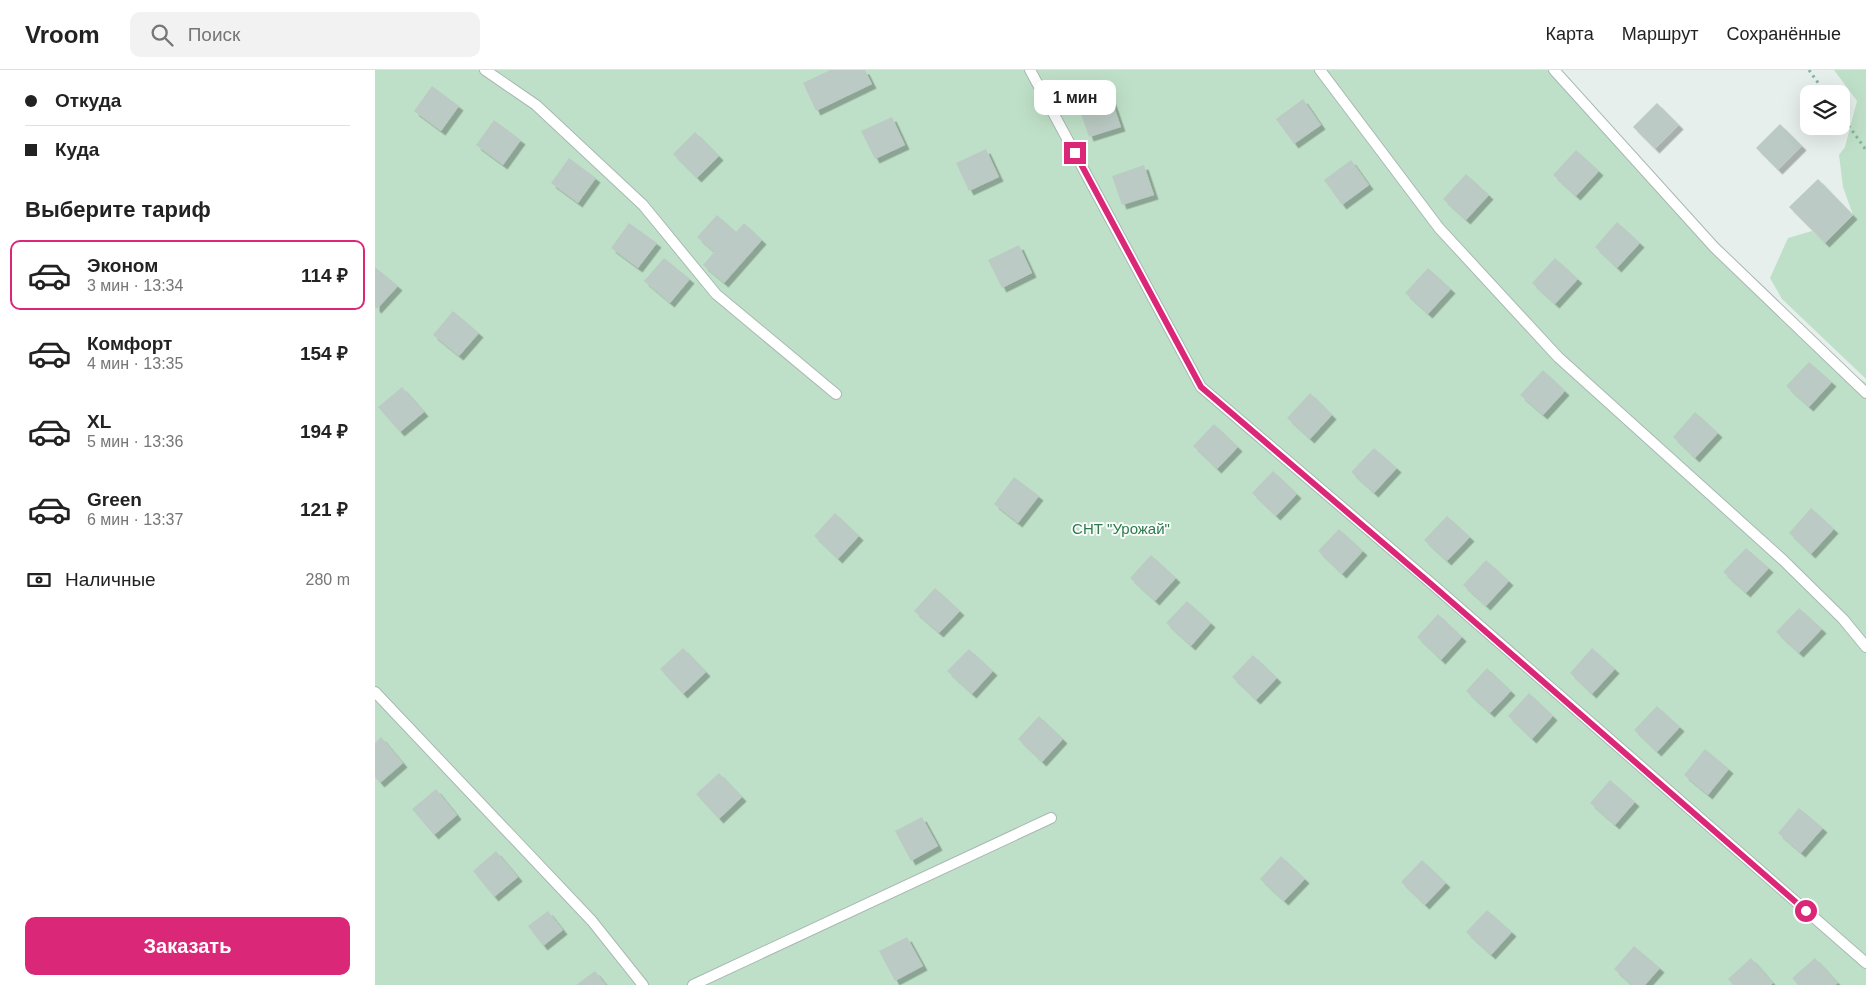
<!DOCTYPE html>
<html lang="ru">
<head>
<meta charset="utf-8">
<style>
  :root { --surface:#fff; --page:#f2f2f2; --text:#222; --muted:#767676; --line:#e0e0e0; --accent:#db2777 }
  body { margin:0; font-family:Arial,sans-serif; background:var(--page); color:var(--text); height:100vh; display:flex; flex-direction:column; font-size:19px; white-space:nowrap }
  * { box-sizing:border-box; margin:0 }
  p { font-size:16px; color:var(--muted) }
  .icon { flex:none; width:28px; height:28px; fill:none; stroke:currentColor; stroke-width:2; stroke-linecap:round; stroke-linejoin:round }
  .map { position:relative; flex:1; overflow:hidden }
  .drawer { display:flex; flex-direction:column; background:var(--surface); width:375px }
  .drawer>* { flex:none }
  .hud { display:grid; align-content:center; height:110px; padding:0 25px; background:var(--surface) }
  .tools { position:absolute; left:1425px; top:15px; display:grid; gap:10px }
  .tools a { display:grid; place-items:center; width:50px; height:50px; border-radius:10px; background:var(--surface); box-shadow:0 5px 20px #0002; font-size:25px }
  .end { position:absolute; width:22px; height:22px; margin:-11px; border:6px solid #db2777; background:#fff; box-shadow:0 0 0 2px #fff }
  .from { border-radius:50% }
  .bubble { position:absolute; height:35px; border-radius:10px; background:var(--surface); box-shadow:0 5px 20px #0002; font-size:16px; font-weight:800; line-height:35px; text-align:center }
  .hud b { display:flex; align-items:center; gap:18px; height:48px; font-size:19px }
  .hud b+b { border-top:1px solid var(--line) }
  .hud i { width:12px; height:12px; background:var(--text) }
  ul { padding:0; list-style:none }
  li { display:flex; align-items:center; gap:15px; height:70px; margin:0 10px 8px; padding:0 15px; border:2px solid transparent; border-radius:10px }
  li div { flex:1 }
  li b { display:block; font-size:19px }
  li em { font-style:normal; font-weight:800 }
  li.active { border-color:var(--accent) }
  li>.icon { width:45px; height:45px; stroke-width:1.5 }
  h2 { padding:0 25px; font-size:22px; line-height:60px }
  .pay { display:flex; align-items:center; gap:12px; height:55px; padding:0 25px; font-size:19px }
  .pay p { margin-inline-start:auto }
  .button { display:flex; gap:10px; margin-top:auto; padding:10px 25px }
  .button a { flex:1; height:58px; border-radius:10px; background:var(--accent); color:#fff; font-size:20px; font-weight:800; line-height:58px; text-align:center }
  header { display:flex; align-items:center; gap:30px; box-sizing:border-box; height:70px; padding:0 25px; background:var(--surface); border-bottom:1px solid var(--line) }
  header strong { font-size:24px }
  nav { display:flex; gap:28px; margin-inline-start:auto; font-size:18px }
  .search { width:350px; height:45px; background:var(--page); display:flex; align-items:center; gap:12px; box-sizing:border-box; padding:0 18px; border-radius:10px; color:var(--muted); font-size:19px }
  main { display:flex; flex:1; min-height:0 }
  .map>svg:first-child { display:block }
</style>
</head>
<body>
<header>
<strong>Vroom</strong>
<div class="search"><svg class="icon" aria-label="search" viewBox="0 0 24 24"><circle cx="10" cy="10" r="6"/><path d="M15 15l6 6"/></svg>Поиск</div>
<nav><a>Карта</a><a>Маршрут</a><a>Сохранённые</a></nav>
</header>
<main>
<section class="drawer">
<div class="hud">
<b><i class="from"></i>Откуда</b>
<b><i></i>Куда</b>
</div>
<h2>Выберите тариф</h2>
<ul>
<li class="active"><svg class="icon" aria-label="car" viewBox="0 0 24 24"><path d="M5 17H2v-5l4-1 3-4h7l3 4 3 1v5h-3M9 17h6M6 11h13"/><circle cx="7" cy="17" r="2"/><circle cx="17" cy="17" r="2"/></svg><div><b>Эконом</b><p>3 мин · 13:34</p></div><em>114 ₽</em></li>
<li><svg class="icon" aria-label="car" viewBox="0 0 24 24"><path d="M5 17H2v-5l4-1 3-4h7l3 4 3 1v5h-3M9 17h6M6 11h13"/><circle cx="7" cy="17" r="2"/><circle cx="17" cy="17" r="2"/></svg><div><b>Комфорт</b><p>4 мин · 13:35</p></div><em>154 ₽</em></li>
<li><svg class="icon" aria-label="car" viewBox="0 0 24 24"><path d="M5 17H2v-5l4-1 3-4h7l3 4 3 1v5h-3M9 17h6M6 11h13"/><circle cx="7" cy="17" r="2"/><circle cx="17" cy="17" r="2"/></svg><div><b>XL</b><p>5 мин · 13:36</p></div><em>194 ₽</em></li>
<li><svg class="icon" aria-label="car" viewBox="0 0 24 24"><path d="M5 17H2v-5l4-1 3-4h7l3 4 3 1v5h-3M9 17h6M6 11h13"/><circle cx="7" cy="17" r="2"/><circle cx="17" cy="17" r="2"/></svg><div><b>Green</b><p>6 мин · 13:37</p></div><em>121 ₽</em></li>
</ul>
<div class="pay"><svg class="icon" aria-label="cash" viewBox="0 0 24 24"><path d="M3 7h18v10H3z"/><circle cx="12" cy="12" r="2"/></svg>Наличные<p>280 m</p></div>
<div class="button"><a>Заказать</a></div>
</section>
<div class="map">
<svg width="1491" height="915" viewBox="0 0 1491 915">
  <defs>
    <filter id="shadow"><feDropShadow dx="4.5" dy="4.5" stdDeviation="0" flood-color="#0004"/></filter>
  </defs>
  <rect width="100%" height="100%" fill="#e6efeb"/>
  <g fill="#bfe0c8">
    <polygon points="0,0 1180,0 1243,71 1460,292 1491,313 1491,915 0,915"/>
    <polygon points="1459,0 1491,0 1491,309 1407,229 1395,208 1413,168 1437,161 1450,173 1478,145 1468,117 1464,85 1470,77 1482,31"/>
  </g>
  <g fill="#bbcac4" filter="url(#shadow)">
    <polygon points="455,0 490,0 497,14 441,41 428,13"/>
    <polygon points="57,16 84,36 66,61 39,41"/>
    <polygon points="736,28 746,57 714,67 704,38"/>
    <polygon points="928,29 946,55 919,74 901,49"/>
    <polygon points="1282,33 1304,55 1280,79 1258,57"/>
    <polygon points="517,47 530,75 500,89 486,61"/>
    <polygon points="119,50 146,70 128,95 101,75"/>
    <polygon points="1405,54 1427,76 1403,100 1381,78"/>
    <polygon points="320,62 344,86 322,108 298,84"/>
    <polygon points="611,79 624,107 594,121 581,93"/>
    <polygon points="1201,80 1224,101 1201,126 1178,105"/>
    <polygon points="194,88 221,108 203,133 176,113"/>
    <polygon points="976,90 994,115 967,135 949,110"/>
    <polygon points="769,95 779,125 747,135 737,106"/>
    <polygon points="1091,104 1114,125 1091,150 1068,129"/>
    <polygon points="1443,109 1478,145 1450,173 1414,137"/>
    <polygon points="342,145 361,162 369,153 387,170 349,213 328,195 339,182 322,167"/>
    <polygon points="1242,152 1265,173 1242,198 1220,177"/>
    <polygon points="254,153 282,173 263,198 236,178"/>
    <polygon points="644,175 657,203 627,218 613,190"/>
    <polygon points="289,188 315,209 295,233 269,211"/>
    <polygon points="1180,188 1203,209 1180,234 1157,213"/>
    <polygon points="0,197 23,216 2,239 0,237"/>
    <polygon points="1053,198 1076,219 1053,244 1030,223"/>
    <polygon points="78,241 104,263 84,286 58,265"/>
    <polygon points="1434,292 1457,312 1434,337 1411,316"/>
    <polygon points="1168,300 1190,321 1168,345 1145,325"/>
    <polygon points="27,317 49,342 25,362 3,337"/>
    <polygon points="935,323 957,345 935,369 912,348"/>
    <polygon points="1320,342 1343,363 1320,388 1298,367"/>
    <polygon points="839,354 863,377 842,399 818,376"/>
    <polygon points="999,378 1022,398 999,423 976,402"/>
    <polygon points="898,401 922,424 901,446 877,423"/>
    <polygon points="639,407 664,426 643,453 619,434"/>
    <polygon points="1436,438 1459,459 1436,484 1414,463"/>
    <polygon points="460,443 484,466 463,489 439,466"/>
    <polygon points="1072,446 1095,467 1072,491 1049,470"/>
    <polygon points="964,459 988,481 967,504 943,481"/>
    <polygon points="1371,478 1394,498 1371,523 1348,502"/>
    <polygon points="776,485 801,508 780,531 755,508"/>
    <polygon points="1111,490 1134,511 1111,536 1088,515"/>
    <polygon points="560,518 585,541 564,563 539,541"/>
    <polygon points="812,531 836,553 816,576 791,553"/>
    <polygon points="1424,538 1447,559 1424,583 1401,562"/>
    <polygon points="1063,544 1087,567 1066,590 1042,567"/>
    <polygon points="308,578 331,602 308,624 285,599"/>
    <polygon points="1217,578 1240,599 1217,624 1195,603"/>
    <polygon points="594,579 618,601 597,624 572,601"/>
    <polygon points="878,585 902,608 881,630 857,607"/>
    <polygon points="1112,598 1136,621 1115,643 1091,621"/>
    <polygon points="1154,623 1178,646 1157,669 1133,646"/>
    <polygon points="1282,636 1305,657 1282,682 1259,660"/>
    <polygon points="664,646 688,669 667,692 643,669"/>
    <polygon points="6,667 28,693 5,713 0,707 0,673"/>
    <polygon points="1330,679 1354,699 1333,725 1309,705"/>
    <polygon points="344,703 367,727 344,749 321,724"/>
    <polygon points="1235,710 1260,732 1240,755 1215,733"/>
    <polygon points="61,719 82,745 59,765 37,739"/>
    <polygon points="1424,738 1448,758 1426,783 1403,763"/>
    <polygon points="547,747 563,776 536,791 520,761"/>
    <polygon points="121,781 143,807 119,827 98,801"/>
    <polygon points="906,786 930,809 909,831 885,809"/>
    <polygon points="1047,790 1071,813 1050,835 1026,812"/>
    <polygon points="1112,840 1137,862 1116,885 1091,862"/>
    <polygon points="173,841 188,860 168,876 153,856"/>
    <polygon points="532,867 548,896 520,911 504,881"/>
    <polygon points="1259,876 1285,898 1270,915 1257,915 1239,899"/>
    <polygon points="1376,888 1398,913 1396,915 1358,915 1353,909"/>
    <polygon points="1440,888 1463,913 1460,915 1423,915 1417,908"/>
    <polygon points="220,901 231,915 201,915"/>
  </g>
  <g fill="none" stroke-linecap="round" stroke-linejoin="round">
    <defs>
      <g id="lane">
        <polyline points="110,0 161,35 268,135 341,224 461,324"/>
        <polyline points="655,0 826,317 1057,514 1491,893"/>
        <polyline points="945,0 1064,158 1183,287 1408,490 1468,549 1491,577"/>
        <polyline points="1179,0 1339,177 1491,323"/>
        <polyline points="0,622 217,851 268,915"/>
        <polyline points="318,915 676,748"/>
      </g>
    </defs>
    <use href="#lane" stroke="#a8b8b2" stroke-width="12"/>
    <g stroke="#86b3a5" stroke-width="3" stroke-dasharray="2.5 4" stroke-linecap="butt">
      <polyline points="1434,0 1451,24"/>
      <polyline points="1466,45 1491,80"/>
    </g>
    <use href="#lane" stroke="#fff" stroke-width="10"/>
  </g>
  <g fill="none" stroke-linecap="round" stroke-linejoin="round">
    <polyline stroke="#db2777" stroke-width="6" points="700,83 826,317 1056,514 1431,841"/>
  </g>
  <g text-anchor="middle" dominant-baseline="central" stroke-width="4" stroke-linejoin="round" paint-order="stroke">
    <g font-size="15" fill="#2d7a4b" stroke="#f7fbf9">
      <text x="746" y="458">СНТ "Урожай"</text>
    </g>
  </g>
</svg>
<div class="tools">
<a><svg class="icon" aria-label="layers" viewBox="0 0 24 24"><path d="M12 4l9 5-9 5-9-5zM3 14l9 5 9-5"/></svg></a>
</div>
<i class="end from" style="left:1431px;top:841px"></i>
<i class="end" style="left:700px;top:83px"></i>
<div class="bubble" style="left:659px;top:10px;width:82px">1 мин</div>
</div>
</main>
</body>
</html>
